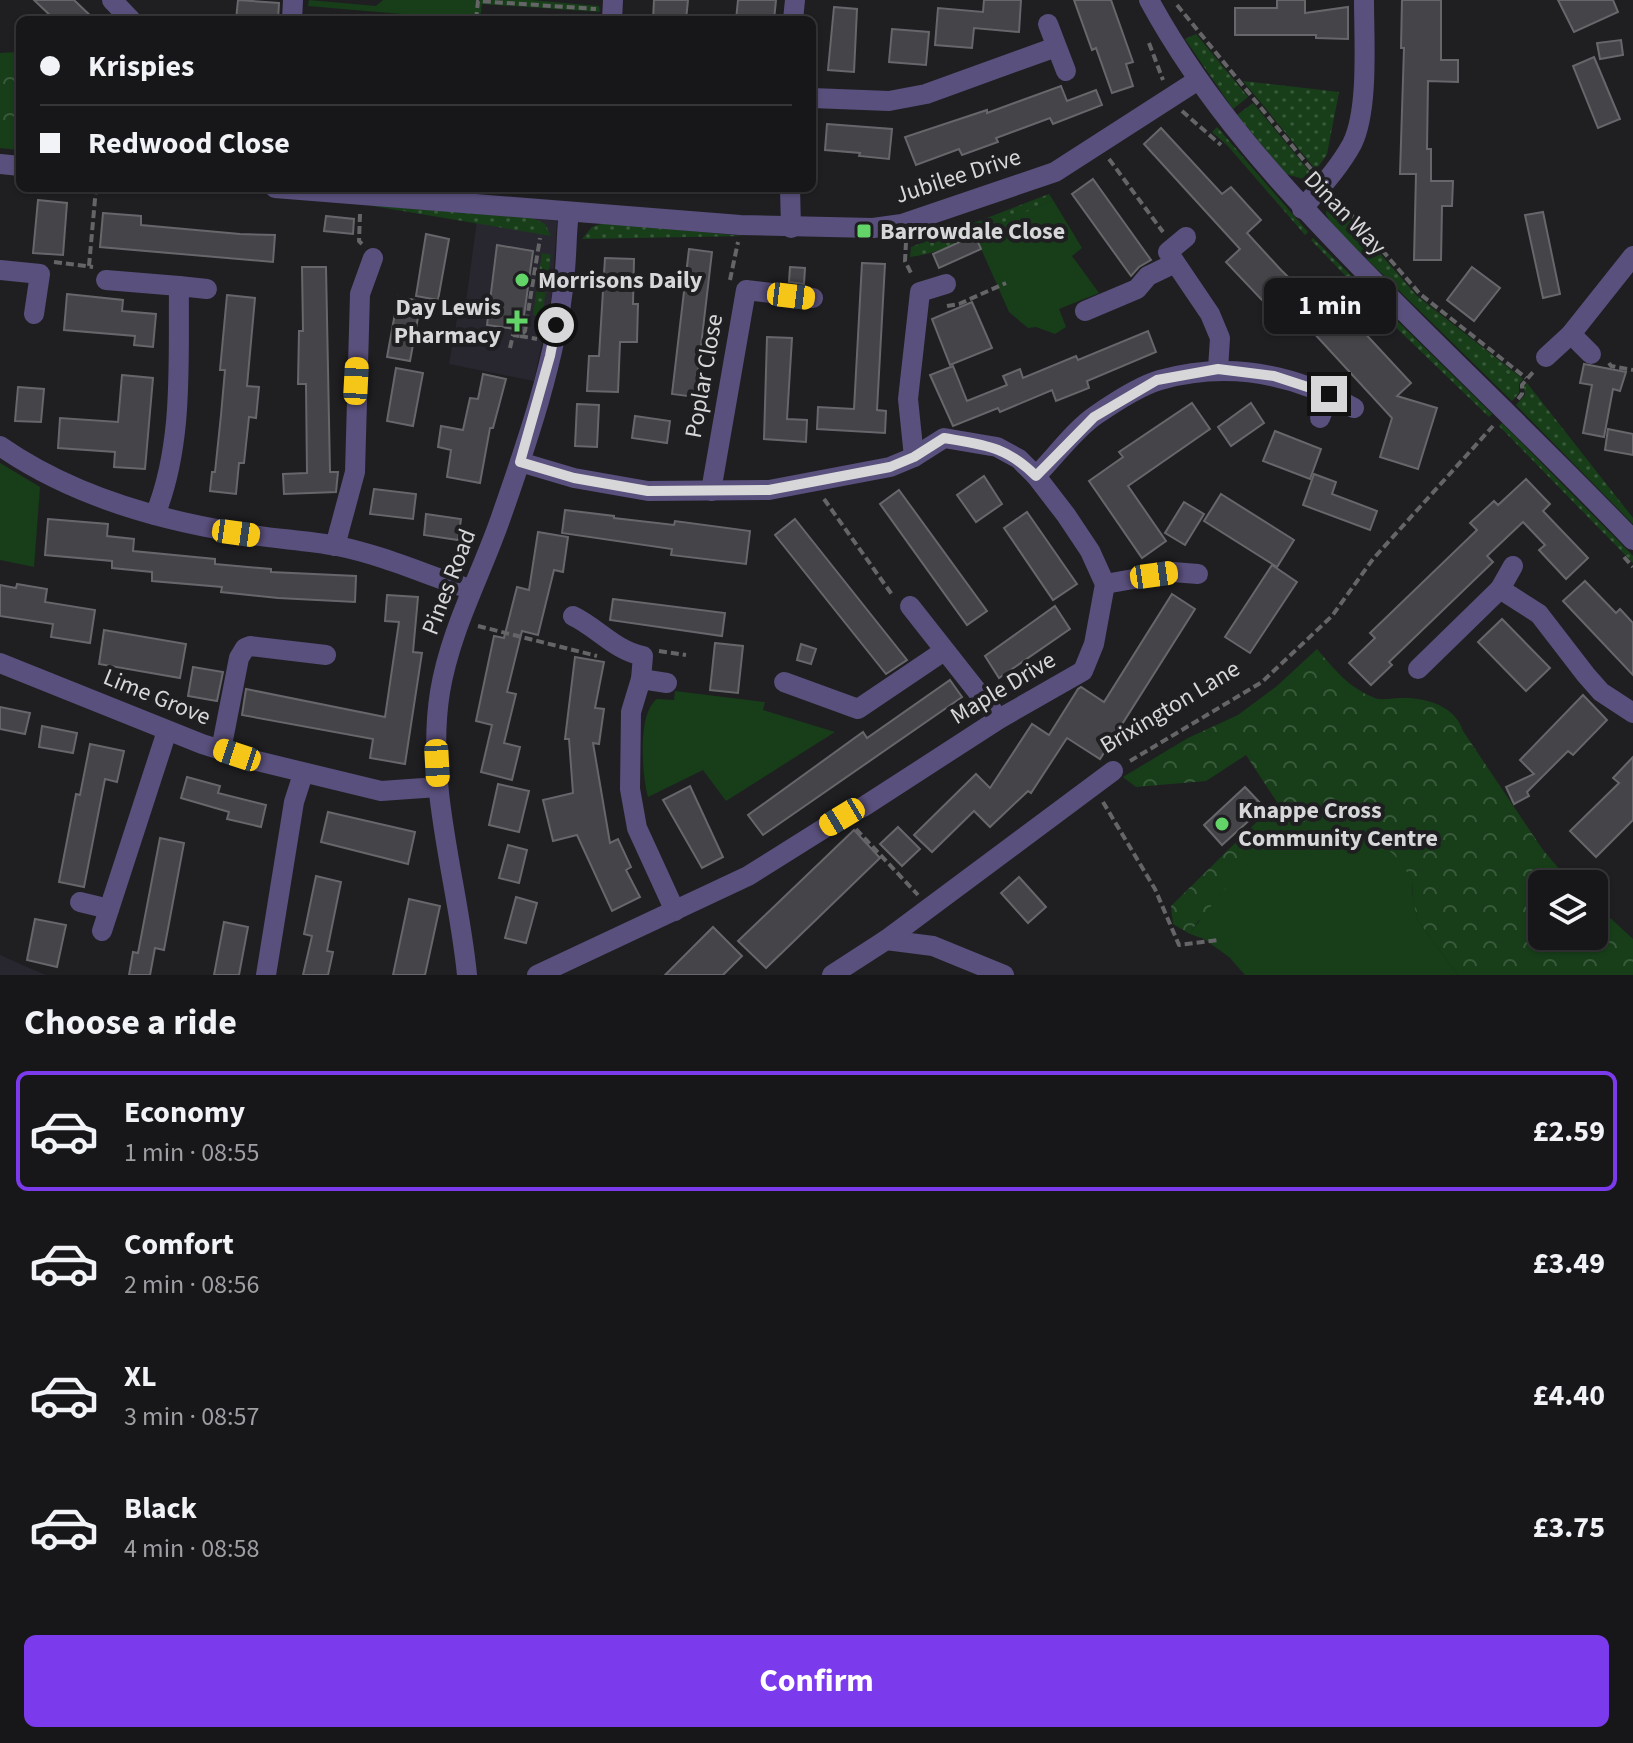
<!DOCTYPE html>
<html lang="en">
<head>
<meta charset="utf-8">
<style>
  :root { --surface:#17171a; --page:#242427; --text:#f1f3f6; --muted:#9e9fa2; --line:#363639; --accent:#7c3aed }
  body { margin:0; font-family:"Source Sans 3",sans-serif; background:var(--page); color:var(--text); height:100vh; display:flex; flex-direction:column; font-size:30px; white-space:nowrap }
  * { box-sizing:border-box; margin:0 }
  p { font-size:26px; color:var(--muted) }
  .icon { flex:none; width:44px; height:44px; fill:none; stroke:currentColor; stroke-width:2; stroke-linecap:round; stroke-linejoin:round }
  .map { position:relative; height:975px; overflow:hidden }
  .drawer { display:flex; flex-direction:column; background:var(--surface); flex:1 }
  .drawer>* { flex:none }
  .guide { position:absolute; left:16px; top:16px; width:800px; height:176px; border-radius:12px; box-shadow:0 2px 6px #0004,0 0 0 2px var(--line); display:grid; align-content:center; height:176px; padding:0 24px; background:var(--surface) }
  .fabs { position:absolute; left:1528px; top:870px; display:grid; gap:16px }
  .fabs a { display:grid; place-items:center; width:80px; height:80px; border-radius:12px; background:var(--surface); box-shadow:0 2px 6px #0004,0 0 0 2px var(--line); font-size:40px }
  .end { position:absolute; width:36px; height:36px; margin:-18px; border:10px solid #d7d7d9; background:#111; box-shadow:0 0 0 4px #111 }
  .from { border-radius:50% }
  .bubble { position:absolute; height:56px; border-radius:12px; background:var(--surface); box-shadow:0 2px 6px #0004,0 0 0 2px var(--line); font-size:26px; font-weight:700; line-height:56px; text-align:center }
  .car { position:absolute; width:24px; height:48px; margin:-24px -12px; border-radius:10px; box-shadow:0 0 6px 2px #0007; background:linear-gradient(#f5c518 24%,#345 0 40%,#f5c518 0 76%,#345 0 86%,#f5c518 0) }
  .guide b { display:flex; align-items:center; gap:28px; height:76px; font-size:30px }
  .guide b+b { border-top:2px solid var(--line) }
  .guide i { width:20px; height:20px; background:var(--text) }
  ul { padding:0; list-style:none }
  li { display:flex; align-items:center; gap:24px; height:120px; margin:0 16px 12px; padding:0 8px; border:4px solid transparent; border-radius:12px }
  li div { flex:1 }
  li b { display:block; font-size:30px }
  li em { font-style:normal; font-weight:700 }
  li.selected { border-color:var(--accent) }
  li>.icon { width:72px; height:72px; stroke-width:1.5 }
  h2 { padding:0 24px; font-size:36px; line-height:96px }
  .primary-button { display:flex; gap:16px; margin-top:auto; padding:16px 24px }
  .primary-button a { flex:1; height:92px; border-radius:12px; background:var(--accent); color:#fff; font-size:32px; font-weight:700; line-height:92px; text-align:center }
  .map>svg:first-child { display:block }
</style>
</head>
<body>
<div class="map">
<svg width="1633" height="975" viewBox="0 0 1633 975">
  <defs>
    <pattern id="grass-dots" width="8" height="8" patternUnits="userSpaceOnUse" patternTransform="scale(2)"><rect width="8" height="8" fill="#173e19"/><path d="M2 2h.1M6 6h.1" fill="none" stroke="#38593a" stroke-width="1.8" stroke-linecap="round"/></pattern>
    <pattern id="forest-crowns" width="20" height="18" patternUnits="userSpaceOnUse" patternTransform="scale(2)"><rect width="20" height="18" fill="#173e19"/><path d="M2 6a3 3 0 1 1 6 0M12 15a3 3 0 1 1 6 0" fill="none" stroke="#38593a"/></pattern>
  </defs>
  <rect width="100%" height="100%" fill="#1f1f22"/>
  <g fill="#282730">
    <polygon points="478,213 557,221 552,293 534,381 449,364 459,308 465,309"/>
    <polygon points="0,955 36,971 46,975 0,975"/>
  </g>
  <g fill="url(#grass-dots)">
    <polygon points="1196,34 1248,97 1233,109 1185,39"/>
    <polygon points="1243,81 1339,92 1327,154 1316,170"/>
    <polygon points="1253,103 1314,177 1307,180 1286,174 1237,115"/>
    <polygon points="1217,127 1308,232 1305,235 1227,145 1212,132"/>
    <path d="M1049,194L1053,200C1008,220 960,250 910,257L911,247Z"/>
    <polygon points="1328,194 1417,296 1523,379 1519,384 1519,393 1512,401 1332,225 1326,214"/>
    <polygon points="367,205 533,218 545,224 551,236"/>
    <polygon points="604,223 744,236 582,239 592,227"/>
    <polygon points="1313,238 1492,414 1489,417 1385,317 1311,240"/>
    <polygon points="542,253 551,255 542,317 533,315"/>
    <polygon points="1527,383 1633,518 1633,524 1516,405 1525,395 1524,386"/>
    <polygon points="1502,423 1633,556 1633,563 1499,426"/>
  </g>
  <g fill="url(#forest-crowns)">
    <polygon points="20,52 20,150 0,148 0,53"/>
    <path d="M1317,649C1335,670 1349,688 1375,698C1383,701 1391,698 1400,698C1424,697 1455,705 1463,731L1543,850L1572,884H1542V936H1594L1595,904L1633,939V975H1458L1418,921L1413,902L1412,880L1369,831L1198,921L1190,934L1173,924L1171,906L1277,802L1246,755L1206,781L1136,787L1123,777L1188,738L1238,715L1277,686Z"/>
  </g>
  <g fill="#173e19">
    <polygon points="309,0 376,6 383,0 531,0 599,6 600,12 482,4 480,20 471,20 308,6"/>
    <polygon points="1053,200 1082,248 1072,256 1099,293 1059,309 1066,327 1055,334 1036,327 1028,328 1009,312 975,235"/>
    <polygon points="0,463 40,487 34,567 0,560"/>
    <path d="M675,691L765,702L763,710L835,732L726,801L703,770L648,797C642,775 637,713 657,699L674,700Z"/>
    <path d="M1312,823L1352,824L1369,831L1399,860L1412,880L1413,902L1418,921L1458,975H1245L1229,957L1204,939L1190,934C1209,905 1254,855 1282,836C1291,831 1302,827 1312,823Z"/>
  </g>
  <g fill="#454448" stroke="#67666b" stroke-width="2">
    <polygon points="34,0 74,0 95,20 55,20"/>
    <polygon points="238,0 279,3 278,20 236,20"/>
    <polygon points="654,0 688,0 686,20 653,20"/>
    <polygon points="738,0 776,0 774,20 736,20"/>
    <polygon points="984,0 1021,0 1019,32 974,28 972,48 935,45 938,8 983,12"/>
    <polygon points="1074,0 1111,0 1133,62 1126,64 1133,86 1112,93 1096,48 1092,50"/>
    <polygon points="1277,0 1305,0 1305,13 1348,7 1348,39 1316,38 1316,35 1235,35 1235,8 1277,8"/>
    <polygon points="1402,0 1441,0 1441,60 1458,60 1458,82 1428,81 1427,149 1431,149 1431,181 1453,181 1452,206 1442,206 1441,260 1414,260 1416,174 1400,174 1404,48 1401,48"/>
    <polygon points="1558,0 1613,0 1618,12 1574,32"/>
    <polygon points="834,7 857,9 854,72 828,70"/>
    <polygon points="892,29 929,32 926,65 889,62"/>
    <polygon points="1621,40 1623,55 1600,59 1597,43"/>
    <polygon points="1594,57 1620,119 1598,128 1573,66"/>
    <polygon points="1061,86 1067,101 1096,90 1102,105 1053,124 1050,118 996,138 998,142 962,155 959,149 916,165 905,137 987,110 987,113"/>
    <polygon points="827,124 892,129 889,159 859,156 860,153 825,150"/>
    <polygon points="1161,128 1222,194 1231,187 1261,220 1247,233 1281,270 1310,298 1322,287 1411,383 1397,396 1437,408 1418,469 1380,457 1392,418 1289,306 1278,317 1226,262 1240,249 1144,144"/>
    <polygon points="1093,179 1151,260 1139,267 1131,276 1072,194"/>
    <polygon points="38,200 67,203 63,255 33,253"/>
    <polygon points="1543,212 1560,294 1543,298 1525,215"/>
    <polygon points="103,213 141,216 141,225 240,234 275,235 273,262 100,247"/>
    <polygon points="326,216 354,219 353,234 324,231"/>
    <polygon points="426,234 449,239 438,300 416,296"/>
    <polygon points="975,235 981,249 939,268 933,254"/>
    <polygon points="497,245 533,251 522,330 487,325"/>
    <polygon points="689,249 712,252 695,397 672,394"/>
    <polygon points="605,258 634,259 633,304 638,304 637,342 620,342 618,392 587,391 589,356 599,356"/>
    <polygon points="862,263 885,264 877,410 886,411 885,433 817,429 818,407 854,409"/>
    <polygon points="302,267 326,267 330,472 338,472 336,492 284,494 283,474 307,473 306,384 298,384 299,331 303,331"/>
    <polygon points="790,267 805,268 804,284 789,282"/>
    <polygon points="1472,267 1500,288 1474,321 1447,300"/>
    <polygon points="67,294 123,300 122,311 156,314 153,347 134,345 135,336 64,330"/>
    <polygon points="227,295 255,298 247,386 259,387 256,418 249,417 244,463 239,463 236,494 210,491 212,472 215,472 221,415 225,370 220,370"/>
    <polygon points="398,297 421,301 410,361 387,357"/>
    <polygon points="972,302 992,348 950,365 932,319"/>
    <polygon points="1148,331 1156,352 1087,381 1089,388 1056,401 1052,390 1000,412 998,408 953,426 930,375 953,366 967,401 1007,385 1003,376 1020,369 1023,378 1076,356 1078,360"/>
    <polygon points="767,337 792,338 787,419 807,420 806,442 764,439"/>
    <polygon points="1584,364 1626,372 1620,391 1613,389 1604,437 1583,433 1592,385 1580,383"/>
    <polygon points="396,368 423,373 413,426 387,421"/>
    <polygon points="483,374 506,379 493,428 490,428 480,483 447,477 451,450 438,447 441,426 463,430 470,398 478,399"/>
    <polygon points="122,375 153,378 145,469 114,467 115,452 58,448 60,418 118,422"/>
    <polygon points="18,387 44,389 41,422 15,421"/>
    <polygon points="1192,403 1210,429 1128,486 1166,541 1142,558 1089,481 1123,457 1119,452"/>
    <polygon points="1251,403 1264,423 1231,446 1218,427"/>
    <polygon points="577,404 599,405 597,447 575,446"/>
    <polygon points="635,416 670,421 667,443 632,438"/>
    <polygon points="1608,429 1633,434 1633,455 1605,450"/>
    <polygon points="1275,431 1321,449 1310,479 1263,461"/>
    <polygon points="1314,474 1336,482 1332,494 1377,511 1370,530 1303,505"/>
    <polygon points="984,476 1002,504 976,522 957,495"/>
    <polygon points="1526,479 1550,504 1543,511 1588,558 1566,579 1539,550 1545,545 1523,522 1487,556 1493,562 1389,662 1392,665 1371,685 1349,663 1375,638 1370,633 1477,530 1470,523 1494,501 1498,505"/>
    <polygon points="374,489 416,494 413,519 370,514"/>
    <polygon points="899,490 987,611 967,625 880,504"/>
    <polygon points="1221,494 1294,540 1277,567 1204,521"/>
    <polygon points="1184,502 1204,514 1185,545 1165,533"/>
    <polygon points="565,510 614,516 614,518 674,525 675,521 750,531 746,564 671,555 672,549 562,533"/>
    <polygon points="1027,512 1077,584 1053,600 1004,528"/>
    <polygon points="426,514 461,519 458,540 424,535"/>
    <polygon points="48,519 108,524 107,536 134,539 133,551 215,559 215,564 271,569 271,572 356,576 355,602 278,598 221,592 222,587 152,581 152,572 112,568 112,561 45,555"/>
    <polygon points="795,519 907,660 886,674 775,535"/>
    <polygon points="538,532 568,537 563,572 554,570 538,635 522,631 507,692 516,694 504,743 520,747 512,780 481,772 492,725 476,721 494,636 504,638 517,587 529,590"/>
    <polygon points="1272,565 1297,582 1250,653 1225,637"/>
    <polygon points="1585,581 1616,613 1620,609 1633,623 1633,675 1563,601"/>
    <polygon points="17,584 47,589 45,602 95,610 90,643 51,637 53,624 0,616 0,585 16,588"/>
    <polygon points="1172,594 1195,609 1100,759 1067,738 1031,793 1028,791 990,827 974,811 932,852 914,835 976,774 990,788 1032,724 1049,735 1078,689 1081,687 1104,702"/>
    <polygon points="387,595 418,597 413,652 422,653 405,764 370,758 373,739 242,715 246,689 385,717 399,622 385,621"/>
    <polygon points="613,599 725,613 722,636 610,620"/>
    <polygon points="1055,606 1070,629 999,678 985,656"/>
    <polygon points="1502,619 1550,668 1526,691 1478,642"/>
    <polygon points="104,630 186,644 180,678 99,664"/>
    <polygon points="715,643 743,646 738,693 710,690"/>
    <polygon points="801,644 816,649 811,664 797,660"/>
    <polygon points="575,657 604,662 595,708 604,709 599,744 593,743 610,843 618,839 631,867 626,870 640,897 612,911 577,835 553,841 543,800 573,793 569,739 565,739"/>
    <polygon points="193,667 223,672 217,701 188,696"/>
    <polygon points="950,680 962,697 763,835 748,815 863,732 867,738"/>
    <polygon points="1583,695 1607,720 1573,755 1568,751 1527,792 1529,796 1514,804 1506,787 1534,774 1520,760"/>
    <polygon points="0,707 30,713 25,734 0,729"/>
    <polygon points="42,726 77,733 73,753 39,747"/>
    <polygon points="90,744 124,751 117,782 105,779 84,887 59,882 76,794 80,795"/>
    <polygon points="1633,757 1633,820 1596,857 1570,831 1619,783 1613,778"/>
    <polygon points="187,777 220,786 218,793 266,805 261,827 227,819 229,812 181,798"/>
    <polygon points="498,784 529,791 519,832 489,825"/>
    <polygon points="690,786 723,857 702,868 663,800"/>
    <polygon points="1245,787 1264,807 1222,845 1204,825"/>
    <polygon points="328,812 415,832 408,864 321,842"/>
    <polygon points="898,827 920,849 902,866 880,844"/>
    <polygon points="854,830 880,858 766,968 738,941"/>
    <polygon points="160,838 184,843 164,950 155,948 150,975 129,975 133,952 138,953"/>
    <polygon points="508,845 527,850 519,883 499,878"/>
    <polygon points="316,876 341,882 327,951 333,952 328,975 303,975 312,936 304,934"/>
    <polygon points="1019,877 1046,907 1028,923 1001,893"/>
    <polygon points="516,897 537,903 526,943 505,938"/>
    <polygon points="409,899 440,906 425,975 393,975"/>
    <polygon points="35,919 66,925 57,967 27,960"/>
    <polygon points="224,922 248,927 239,975 214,975"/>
    <polygon points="713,927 742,956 723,975 665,975"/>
  </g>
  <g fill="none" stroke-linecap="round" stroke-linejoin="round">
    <g stroke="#656567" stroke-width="4" stroke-dasharray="8 4" stroke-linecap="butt">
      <polyline points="1177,5 1311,169"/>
      <polyline points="476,20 478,1 596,9"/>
      <polyline points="1149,43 1163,80"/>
      <polyline points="1182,111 1221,145"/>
      <polyline points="1109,159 1163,232"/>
      <polyline points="1335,196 1420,294 1526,378"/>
      <polyline points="360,214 359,241 362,244"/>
      <polyline points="906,242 905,261 912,275"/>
      <polyline points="54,262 93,267"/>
      <polyline points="89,266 96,188"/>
      <polyline points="730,280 738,242"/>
      <polyline points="947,306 959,304 1006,283"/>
      <polyline points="520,336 537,339"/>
      <polyline points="510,348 513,335 520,336 525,331 540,238"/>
      <polyline points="1609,363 1611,366 1633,370"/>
      <polyline points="1518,399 1522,394 1522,385 1534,371"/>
      <polyline points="824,499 893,596"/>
      <polyline points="1624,557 1633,567"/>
      <polyline points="478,626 597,656"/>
      <polyline points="659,651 686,655"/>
      <polyline points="1130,761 1262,682 1332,616 1373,559 1493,426"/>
      <polyline points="1103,802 1155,889 1179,945 1218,940"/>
      <polyline points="856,829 918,895"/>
    </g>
    <g stroke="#5a507d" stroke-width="20">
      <polyline points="112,0 131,20"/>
      <path d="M1149,0C1205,103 1282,187 1363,270C1452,361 1545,448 1633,540"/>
      <polyline points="292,20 293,0"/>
      <polyline points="612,20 613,0"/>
      <polyline points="793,20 795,0"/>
      <polyline points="1048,24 1066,71"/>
      <polyline points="812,98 889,101 926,94 1056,47"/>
      <polyline points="0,164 20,166"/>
      <polyline points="275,188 740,225 873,228 902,224 1055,172 1198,80"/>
      <polyline points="790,188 791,228"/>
      <path d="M1302,209C1320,188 1339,168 1352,144C1369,110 1364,39 1364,0"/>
      <polyline points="1186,237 1168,252 1210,314 1220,338 1218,369"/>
      <polyline points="0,270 40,274 34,314"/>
      <path d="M106,280L179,286C178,362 184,443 155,515"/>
      <polyline points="179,286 207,289"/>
      <polyline points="1085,311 1137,289 1148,276 1175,263"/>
      <polyline points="1571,334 1591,354"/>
      <polyline points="1546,357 1571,334 1633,256"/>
      <polyline points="1320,418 1329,394"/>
      <path d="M0,446C69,494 157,520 240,533C272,539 305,540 337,546C383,555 426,575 470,589"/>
      <polyline points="914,457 908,399 920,292 946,284"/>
      <polyline points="520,462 574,478 648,491 769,490 890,467 914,457 944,438 997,447 1019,459 1036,476 1066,515 1090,551 1105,584 1094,644 1083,671 999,719 863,807 842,817 748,876 537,975"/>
      <path d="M1036,476C1055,457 1074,430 1096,415C1112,404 1142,385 1160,380C1228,361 1294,374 1354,408"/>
      <polyline points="711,491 746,290 813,298"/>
      <polyline points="335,546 355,472 360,294 373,258"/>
      <polyline points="1513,566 1500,589 1539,614 1586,675 1601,692 1633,713"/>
      <polyline points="1105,584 1173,572 1198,574"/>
      <polyline points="910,606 999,719"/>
      <path d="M573,616C598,628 614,650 643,656L641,679L631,712L630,789L637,828L675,911"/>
      <polyline points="0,663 202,744 253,760 381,791 438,787"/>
      <polyline points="1418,669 1500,589"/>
      <polyline points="641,679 667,683"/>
      <polyline points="784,682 858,709 944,651"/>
      <polyline points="221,750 239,658 245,648 250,646 326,655"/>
      <polyline points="80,902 109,909"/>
      <polyline points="102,931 167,731"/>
      <polyline points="886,940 933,946 1004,975"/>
      <polyline points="266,975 294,802 303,774"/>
      <path d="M467,975C458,881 425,786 440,692C450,631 480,577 500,520C526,446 557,356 564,279C567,257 566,234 569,212"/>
      <polyline points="832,975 886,940 1113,771"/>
    </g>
  </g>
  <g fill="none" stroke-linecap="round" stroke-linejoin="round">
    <path stroke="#d7d7d9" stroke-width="10" d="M556,325L550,356L520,462L574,478L648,491L769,490L890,467L914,457L944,438C984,445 1006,446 1036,476L1094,417L1157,380L1218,369L1274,376L1329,394"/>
  </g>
  <g fill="#63d468" stroke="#1f1f22" stroke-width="3">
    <rect x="856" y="223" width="16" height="16" rx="4"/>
    <circle cx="522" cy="280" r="8"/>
    <path d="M513 309h8v8h8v8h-8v8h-8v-8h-8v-8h8z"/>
    <circle cx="1222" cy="824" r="8"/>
  </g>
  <g text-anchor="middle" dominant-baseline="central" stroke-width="8" stroke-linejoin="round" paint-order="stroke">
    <g font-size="24" fill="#d7d7d9" stroke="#1f1f22">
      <text transform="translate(958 176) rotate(-18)">Jubilee Drive</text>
      <text transform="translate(1345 213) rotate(46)">Dinan Way</text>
      <text transform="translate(704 376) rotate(-80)">Poplar Close</text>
      <text transform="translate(449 582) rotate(-69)">Pines Road</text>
      <text transform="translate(1003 688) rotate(-31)">Maple Drive</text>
      <text transform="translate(157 697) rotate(22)">Lime Grove</text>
      <text transform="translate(1170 707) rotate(-31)">Brixington Lane</text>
    </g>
    <g font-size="24" font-weight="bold" fill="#d7d7d9" stroke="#1f1f22" text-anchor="start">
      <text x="880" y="231">Barrowdale Close</text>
      <text x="538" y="280">Morrisons Daily</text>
      <text x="501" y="307" text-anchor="end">Day Lewis<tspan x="501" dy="28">Pharmacy</tspan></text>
      <text x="1238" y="810">Knappe Cross<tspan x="1238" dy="28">Community Centre</tspan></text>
    </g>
  </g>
</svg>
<div class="fabs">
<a><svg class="icon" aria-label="layers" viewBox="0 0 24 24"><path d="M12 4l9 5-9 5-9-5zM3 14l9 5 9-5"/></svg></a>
</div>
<i class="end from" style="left:556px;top:325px"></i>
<i class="end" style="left:1329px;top:394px"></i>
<div class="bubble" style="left:1264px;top:278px;width:132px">1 min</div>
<i class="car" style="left:791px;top:296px;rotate:97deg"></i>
<i class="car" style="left:356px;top:381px;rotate:3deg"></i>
<i class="car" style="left:236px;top:533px;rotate:98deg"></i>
<i class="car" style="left:1154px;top:575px;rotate:82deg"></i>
<i class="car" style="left:237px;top:755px;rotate:288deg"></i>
<i class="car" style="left:437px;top:763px;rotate:177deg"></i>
<i class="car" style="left:842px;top:817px;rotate:239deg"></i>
<div class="guide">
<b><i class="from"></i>Krispies</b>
<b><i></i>Redwood Close</b>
</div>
</div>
<section class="drawer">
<h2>Choose a ride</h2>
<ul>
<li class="selected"><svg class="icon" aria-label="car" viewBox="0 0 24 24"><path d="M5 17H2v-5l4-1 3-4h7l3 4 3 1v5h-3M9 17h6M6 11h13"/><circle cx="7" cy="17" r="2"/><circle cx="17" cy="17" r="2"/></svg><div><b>Economy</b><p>1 min · 08:55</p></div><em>£2.59</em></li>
<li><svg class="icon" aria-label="car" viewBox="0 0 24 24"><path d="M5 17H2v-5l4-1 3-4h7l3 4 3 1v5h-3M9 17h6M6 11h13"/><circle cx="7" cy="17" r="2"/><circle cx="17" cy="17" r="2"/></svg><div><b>Comfort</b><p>2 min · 08:56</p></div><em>£3.49</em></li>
<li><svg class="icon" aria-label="car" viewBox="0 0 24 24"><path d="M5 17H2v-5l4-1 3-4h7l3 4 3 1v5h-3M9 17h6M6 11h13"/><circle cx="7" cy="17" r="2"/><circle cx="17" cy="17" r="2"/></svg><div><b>XL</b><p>3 min · 08:57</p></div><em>£4.40</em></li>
<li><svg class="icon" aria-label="car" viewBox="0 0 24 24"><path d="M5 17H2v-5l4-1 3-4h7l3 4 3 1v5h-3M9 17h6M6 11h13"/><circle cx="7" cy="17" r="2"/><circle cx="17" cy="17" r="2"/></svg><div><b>Black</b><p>4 min · 08:58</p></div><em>£3.75</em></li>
</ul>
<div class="primary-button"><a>Confirm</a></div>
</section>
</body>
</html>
